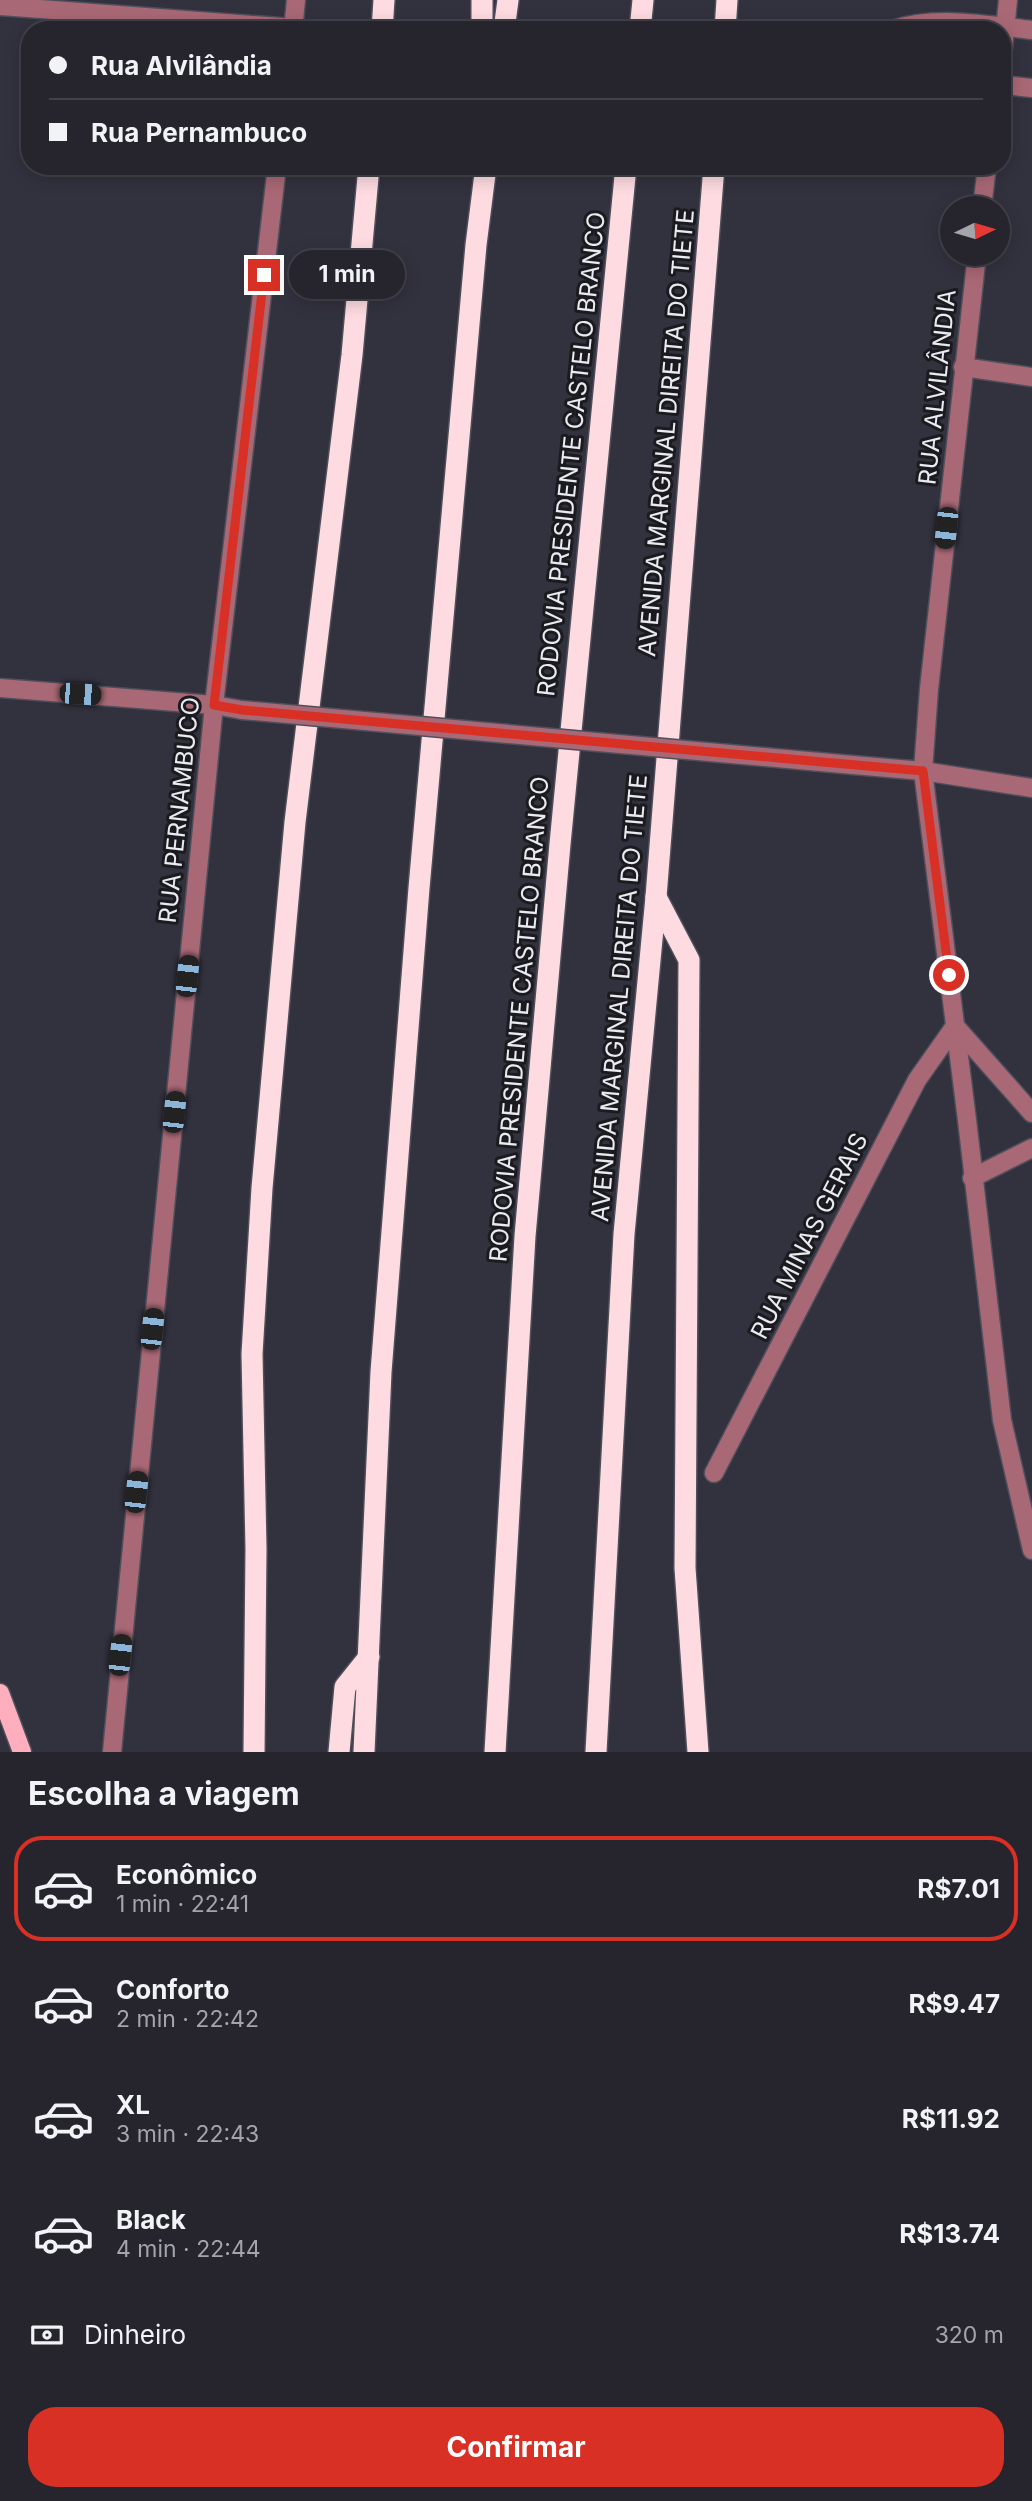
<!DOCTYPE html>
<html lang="pt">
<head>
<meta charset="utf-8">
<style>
  :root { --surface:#26252e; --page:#32313a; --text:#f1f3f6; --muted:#a4a5aa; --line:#42424a; --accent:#d93025 }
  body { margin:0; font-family:Inter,sans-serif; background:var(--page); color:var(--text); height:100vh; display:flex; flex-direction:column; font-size:26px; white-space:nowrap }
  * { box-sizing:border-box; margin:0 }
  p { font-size:23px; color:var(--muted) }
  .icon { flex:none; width:38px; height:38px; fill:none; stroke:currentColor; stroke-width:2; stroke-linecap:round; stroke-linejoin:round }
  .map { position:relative; height:1752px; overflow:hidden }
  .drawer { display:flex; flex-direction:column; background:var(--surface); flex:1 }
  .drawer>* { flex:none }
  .banner { position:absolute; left:21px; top:21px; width:990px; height:154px; border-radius:28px; box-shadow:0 4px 18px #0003,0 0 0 2px var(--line); display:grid; align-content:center; height:154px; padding:0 28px; background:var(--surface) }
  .needle { width:46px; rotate:85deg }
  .fabs { position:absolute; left:940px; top:196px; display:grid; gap:14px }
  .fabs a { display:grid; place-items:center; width:70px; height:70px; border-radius:50%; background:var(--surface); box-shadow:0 4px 18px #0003,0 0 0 2px var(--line); font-size:35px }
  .end { position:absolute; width:32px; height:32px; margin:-16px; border:9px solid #d93025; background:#fff; box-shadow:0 0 0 4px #fff }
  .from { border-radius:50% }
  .bubble { position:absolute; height:49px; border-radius:24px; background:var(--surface); box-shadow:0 4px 18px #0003,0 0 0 2px var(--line); font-size:23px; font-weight:700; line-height:49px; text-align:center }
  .car { position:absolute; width:21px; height:42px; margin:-21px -10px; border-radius:9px; box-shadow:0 0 5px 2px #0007; background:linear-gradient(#222 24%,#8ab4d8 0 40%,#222 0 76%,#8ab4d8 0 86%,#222 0) }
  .banner b { display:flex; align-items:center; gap:24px; height:66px; font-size:26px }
  .banner b+b { border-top:2px solid var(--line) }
  .banner i { width:18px; height:18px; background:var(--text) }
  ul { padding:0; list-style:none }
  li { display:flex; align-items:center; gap:21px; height:105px; margin:0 14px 10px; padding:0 14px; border:4px solid transparent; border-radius:28px }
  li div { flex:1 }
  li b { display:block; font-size:26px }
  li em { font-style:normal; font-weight:700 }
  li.active { border-color:var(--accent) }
  li>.icon { width:63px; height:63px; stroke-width:1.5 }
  h2 { padding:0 28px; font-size:32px; line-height:84px }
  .pay { display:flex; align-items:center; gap:18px; height:77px; padding:0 28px; font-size:26px }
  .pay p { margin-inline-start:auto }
  .primary-button { display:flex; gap:14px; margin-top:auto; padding:14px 28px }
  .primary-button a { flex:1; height:80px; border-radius:28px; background:var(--accent); color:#fff; font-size:28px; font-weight:700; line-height:80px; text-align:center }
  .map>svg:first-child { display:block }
</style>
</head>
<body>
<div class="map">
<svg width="1032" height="1752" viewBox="0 0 1032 1752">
  <rect width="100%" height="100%" fill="#32313e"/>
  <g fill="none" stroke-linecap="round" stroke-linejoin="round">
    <defs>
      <g id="minor">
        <polyline points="0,6 294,28"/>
        <polyline points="293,30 296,0"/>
        <path d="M892,30C935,15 988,25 1032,30"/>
        <polyline points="1003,49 1008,0"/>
        <polyline points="1003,85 1032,88"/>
        <polyline points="982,208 987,166"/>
        <polyline points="977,254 929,689 923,771 967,1120 1002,1420 1032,1550"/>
        <polyline points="963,367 1032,377"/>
        <polyline points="0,688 214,705 242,710"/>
        <polyline points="853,765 923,771 1032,788"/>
        <polyline points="955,1026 1032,1113"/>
        <polyline points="972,1178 1032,1148"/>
        <polyline points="714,1473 917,1080 955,1026"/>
        <polyline points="112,1752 214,705 277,166"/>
      </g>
      <polyline id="major" points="0,1693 22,1752"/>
      <g id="highway">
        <polyline points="382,30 384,0"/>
        <polyline points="482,30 482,0"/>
        <polyline points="504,30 508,0"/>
        <polyline points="640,30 643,0"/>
        <polyline points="725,30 727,0"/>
        <polyline points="656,897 689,960 685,1568 698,1752"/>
        <polyline points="254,1752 256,1549 252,1354 262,1188 295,822 352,355 369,166"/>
        <polyline points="339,1752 345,1687 369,1657"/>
        <polyline points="364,1752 381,1372 419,888 476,245 486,166"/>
        <polyline points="495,1752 525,1236 560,844 626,166"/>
        <polyline points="596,1752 624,1234 656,897 714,166"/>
      </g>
    </defs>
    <use href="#minor" stroke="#4f4f5b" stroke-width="21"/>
    <use href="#major" stroke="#4f4f5b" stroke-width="21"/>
    <use href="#highway" stroke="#4f4f5b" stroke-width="24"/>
    <use href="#minor" stroke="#a96875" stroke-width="18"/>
    <use href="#major" stroke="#feaebd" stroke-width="18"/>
    <use href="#highway" stroke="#fddbe1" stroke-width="21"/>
    <defs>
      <polyline id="minor-bridge" points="242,710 853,765"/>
    </defs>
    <use href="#minor-bridge" stroke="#4f4f5b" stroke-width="21" stroke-linecap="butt"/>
    <use href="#minor-bridge" stroke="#a96875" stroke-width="18"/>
  </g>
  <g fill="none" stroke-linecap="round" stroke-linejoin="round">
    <polyline stroke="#d93025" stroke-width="9" points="264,275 214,705 242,710 923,771 949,975"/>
  </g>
  <g text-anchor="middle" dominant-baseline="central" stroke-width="6" stroke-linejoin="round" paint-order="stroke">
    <g font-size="24" fill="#eaeaf2" stroke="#1a1a1f">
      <text transform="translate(937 387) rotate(-84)">RUA ALVILÂNDIA</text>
      <text transform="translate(666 433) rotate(-85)">AVENIDA MARGINAL DIREITA DO TIETE</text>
      <text transform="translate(571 454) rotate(-84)">RODOVIA PRESIDENTE CASTELO BRANCO</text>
      <text transform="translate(179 810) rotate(-84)">RUA PERNAMBUCO</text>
      <text transform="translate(619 998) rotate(-85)">AVENIDA MARGINAL DIREITA DO TIETE</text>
      <text transform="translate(519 1019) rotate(-85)">RODOVIA PRESIDENTE CASTELO BRANCO</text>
      <text transform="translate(809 1236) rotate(-63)">RUA MINAS GERAIS</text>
    </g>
  </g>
</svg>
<div class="fabs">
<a><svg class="needle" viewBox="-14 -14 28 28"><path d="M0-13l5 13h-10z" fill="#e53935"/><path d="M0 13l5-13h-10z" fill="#a4a5aa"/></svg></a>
</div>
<i class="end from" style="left:949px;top:975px"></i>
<i class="end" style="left:264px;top:275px"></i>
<div class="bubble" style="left:289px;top:250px;width:116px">1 min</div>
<i class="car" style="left:946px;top:528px;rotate:186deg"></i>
<i class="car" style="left:80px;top:694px;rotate:94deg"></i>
<i class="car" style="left:187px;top:976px;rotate:6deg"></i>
<i class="car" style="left:174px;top:1112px;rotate:6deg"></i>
<i class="car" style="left:152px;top:1329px;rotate:6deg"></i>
<i class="car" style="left:136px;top:1492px;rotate:6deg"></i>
<i class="car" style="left:120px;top:1655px;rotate:6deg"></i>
<div class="banner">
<b><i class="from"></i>Rua Alvilândia</b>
<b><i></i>Rua Pernambuco</b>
</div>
</div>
<section class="drawer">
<h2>Escolha a viagem</h2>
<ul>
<li class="active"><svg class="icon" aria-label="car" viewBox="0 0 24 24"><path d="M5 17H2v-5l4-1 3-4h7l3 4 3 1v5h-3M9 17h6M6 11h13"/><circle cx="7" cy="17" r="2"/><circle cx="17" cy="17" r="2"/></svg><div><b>Econômico</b><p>1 min · 22:41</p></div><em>R$7.01</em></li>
<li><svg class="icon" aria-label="car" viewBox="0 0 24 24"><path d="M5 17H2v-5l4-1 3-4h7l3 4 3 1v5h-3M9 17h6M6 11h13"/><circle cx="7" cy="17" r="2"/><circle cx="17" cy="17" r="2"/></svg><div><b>Conforto</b><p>2 min · 22:42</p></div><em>R$9.47</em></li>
<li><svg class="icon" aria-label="car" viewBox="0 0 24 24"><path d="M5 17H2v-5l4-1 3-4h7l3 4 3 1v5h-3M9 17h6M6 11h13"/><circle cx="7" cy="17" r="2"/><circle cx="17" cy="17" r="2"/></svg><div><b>XL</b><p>3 min · 22:43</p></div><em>R$11.92</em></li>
<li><svg class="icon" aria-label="car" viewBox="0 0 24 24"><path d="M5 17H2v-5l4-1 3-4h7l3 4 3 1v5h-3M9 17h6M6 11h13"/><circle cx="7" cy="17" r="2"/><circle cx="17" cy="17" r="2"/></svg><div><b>Black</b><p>4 min · 22:44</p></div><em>R$13.74</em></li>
</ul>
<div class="pay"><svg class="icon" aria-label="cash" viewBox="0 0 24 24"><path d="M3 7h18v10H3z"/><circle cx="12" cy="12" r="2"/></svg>Dinheiro<p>320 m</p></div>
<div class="primary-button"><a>Confirmar</a></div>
</section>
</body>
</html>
